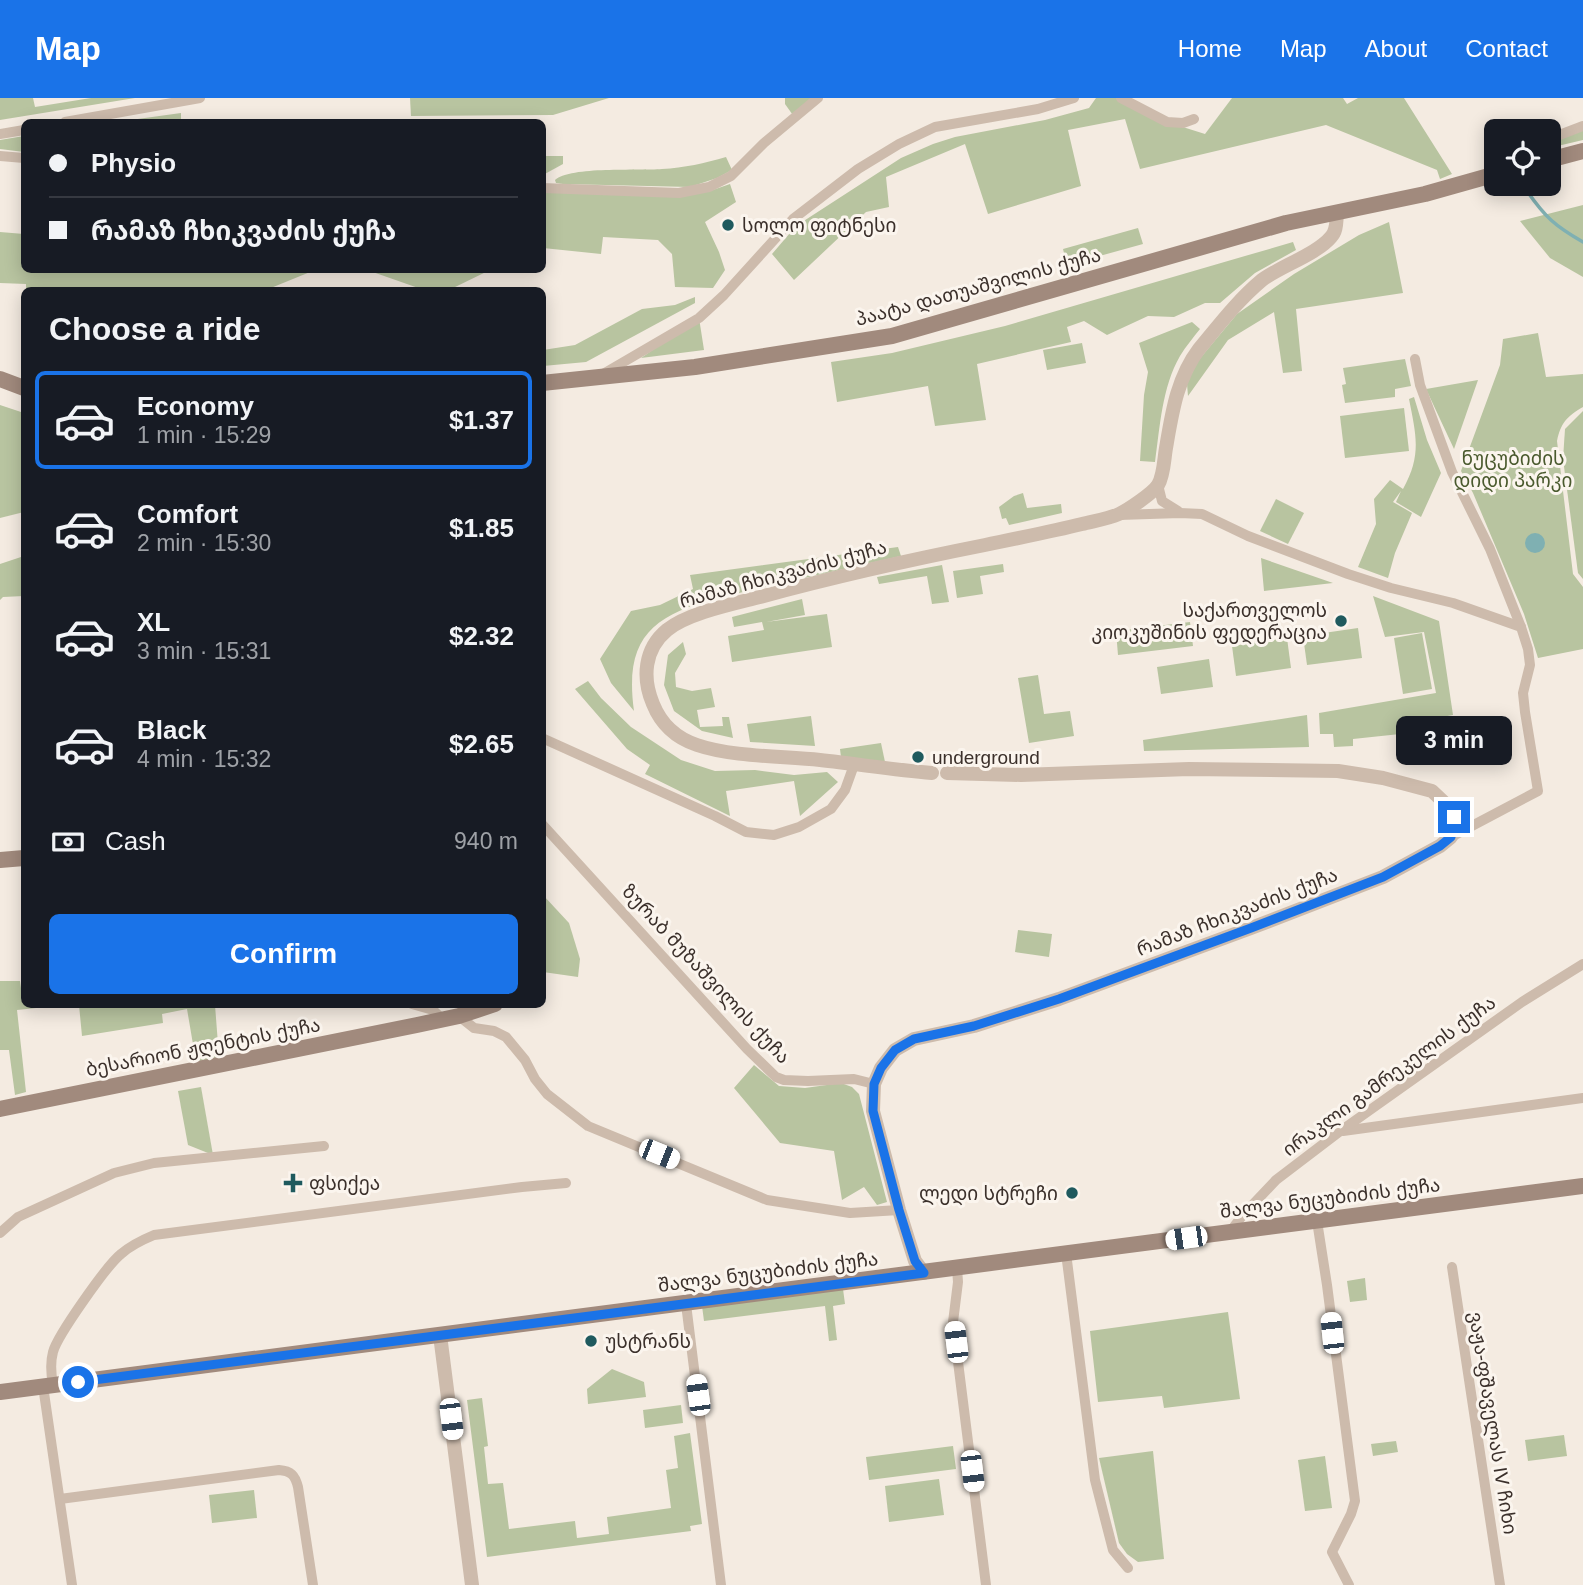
<!DOCTYPE html>
<html lang="en">
<head>
<meta charset="utf-8">
<style>
  :root { --surface:#171b24; --page:#242831; --text:#f1f3f6; --muted:#9ea1a6; --line:#363941; --accent:#1a73e8 }
  body { margin:0; font-family:Helvetica,"Noto Sans Georgian",sans-serif; background:var(--page); color:var(--text); height:100vh; display:flex; flex-direction:column; font-size:26px; white-space:nowrap }
  * { box-sizing:border-box; margin:0 }
  p { font-size:23px; color:var(--muted) }
  .icon { flex:none; width:38px; height:38px; fill:none; stroke:currentColor; stroke-width:2; stroke-linecap:round; stroke-linejoin:round }
  .map { position:relative; flex:1; overflow:hidden }
  .details { position:absolute; left:21px; top:189px; width:525px; height:721px; display:flex; flex-direction:column; background:var(--surface); border-radius:10px; box-shadow:0 4px 18px #0003 }
  .details>* { flex:none }
  .top-card { position:absolute; left:21px; top:21px; width:525px; height:154px; border-radius:10px; box-shadow:0 4px 18px #0003; display:grid; align-content:center; height:154px; padding:0 28px; background:var(--surface) }
  .fabs { position:absolute; left:1484px; top:21px; display:grid; gap:14px }
  .fabs a { display:grid; place-items:center; width:77px; height:77px; border-radius:10px; background:var(--surface); box-shadow:0 4px 18px #0003; font-size:35px }
  .end { position:absolute; width:32px; height:32px; margin:-16px; border:9px solid #1a73e8; background:#fff; box-shadow:0 0 0 4px #fff }
  .from { border-radius:50% }
  .bubble { position:absolute; height:49px; border-radius:10px; background:var(--surface); box-shadow:0 4px 18px #0003; font-size:23px; font-weight:700; line-height:49px; text-align:center }
  .car { position:absolute; width:21px; height:42px; margin:-21px -10px; border-radius:9px; box-shadow:0 0 5px 2px #0007; background:linear-gradient(#fff 24%,#345 0 40%,#fff 0 76%,#345 0 86%,#fff 0) }
  .top-card b { display:flex; align-items:center; gap:24px; height:66px; font-size:26px }
  .top-card b+b { border-top:2px solid var(--line) }
  .top-card i { width:18px; height:18px; background:var(--text) }
  ul { padding:0; list-style:none }
  li { display:flex; align-items:center; gap:21px; height:98px; margin:0 14px 10px; padding:0 14px; border:4px solid transparent; border-radius:10px }
  li div { flex:1 }
  li b { display:block; font-size:26px }
  li em { font-style:normal; font-weight:700 }
  li.selected { border-color:var(--accent) }
  li>.icon { width:63px; height:63px; stroke-width:1.5 }
  h2 { padding:0 28px; font-size:32px; line-height:84px }
  .pay { display:flex; align-items:center; gap:18px; height:77px; padding:0 28px; font-size:26px }
  .pay p { margin-inline-start:auto }
  .button { display:flex; gap:14px; margin-top:auto; padding:14px 28px }
  .button a { flex:1; height:80px; border-radius:10px; background:var(--accent); color:#fff; font-size:28px; font-weight:700; line-height:80px; text-align:center }
  header { display:flex; align-items:center; gap:42px; box-sizing:border-box; height:98px; padding:0 35px; background:var(--accent); color:#fff }
  header strong { font-size:33px }
  nav { display:flex; gap:38px; margin-inline-start:auto; font-size:24px }
  .map>svg:first-child { display:block }
</style>
</head>
<body>
<header>
<strong>Map</strong>
<nav><a>Home</a><a>Map</a><a>About</a><a>Contact</a></nav>
</header>
<div class="map">
<svg width="1583" height="1487" viewBox="0 0 1583 1487">
  <rect width="100%" height="100%" fill="#f4ebe1"/>
  <g fill="#b8c4a0">
    <polygon points="0,0 33,0 35,9 91,0 135,0 0,22"/>
    <polygon points="410,0 609,0 553,17 411,18"/>
    <polygon points="785,0 818,0 795,20 785,6"/>
    <polygon points="1096,0 1128,0 1167,24 1205,36 1232,0 1343,0 1347,6 1358,0 1404,0 1452,76 1440,81 1437,72 1326,27 1140,71 1125,21 1068,32 1081,88 988,116 965,46 886,79 889,109 866,114 794,182 772,156 796,128 901,60 933,46 955,39 1045,22 1089,10"/>
    <polygon points="181,15 181,24 116,24"/>
    <polygon points="1583,32 1583,42 1549,50 1549,46"/>
    <polygon points="24,38 24,54 0,51 0,42"/>
    <polygon points="543,58 563,58 563,66 543,77"/>
    <path d="M726,59L732,72L717,80L690,89L563,86L556,85L555,82C571,68 638,73 662,71C684,70 705,65 726,59Z"/>
    <polygon points="730,86 736,104 705,124 719,154 725,172 713,190 675,189 672,156 658,142 603,139 601,156 543,150 542,93 707,94"/>
    <polygon points="1583,107 1583,179 1550,160 1520,123"/>
    <polygon points="1389,124 1403,195 1296,211 1302,273 1283,275 1274,214 1228,242 1188,298 1187,286 1197,264 1237,216 1294,176 1359,137"/>
    <polygon points="1138,130 1143,146 1067,167 1063,151"/>
    <polygon points="0,134 24,136 24,172 315,172 266,192 35,192 26,191 26,186 0,185"/>
    <polygon points="1293,144 1296,152 1255,175 1220,205 1205,205 1174,219 1148,218 1107,237 1084,223 1067,229 1071,244 977,266 986,322 935,328 928,288 837,304 831,264 892,255 1005,228"/>
    <polygon points="367,172 490,172 449,192 424,192"/>
    <polygon points="695,199 695,205 586,264 543,268 543,252 575,247 642,211 675,207"/>
    <polygon points="699,220 704,252 641,260"/>
    <path d="M1192,224L1200,231C1193,240 1186,248 1180,258C1162,289 1160,329 1155,364L1140,363L1144,297L1148,274L1139,245Z"/>
    <path d="M1538,235L1546,279L1583,276V309C1566,319 1561,325 1557,343L1573,476L1583,489V551L1538,560L1524,516L1473,395L1461,373L1500,267L1503,241Z"/>
    <polygon points="1082,245 1086,265 1047,272 1043,252"/>
    <polygon points="1405,261 1411,288 1395,291 1395,299 1345,305 1342,287 1346,286 1343,270"/>
    <polygon points="1478,282 1454,351 1426,291"/>
    <path d="M1414,299L1427,342L1441,375L1421,419L1396,404L1401,393L1393,404L1412,415L1395,455L1388,480L1358,469L1376,426L1374,401L1390,382L1403,391C1422,357 1416,337 1409,301Z"/>
    <polygon points="0,307 24,315 24,414 0,420"/>
    <polygon points="1404,310 1409,353 1345,360 1340,318"/>
    <polygon points="1583,313 1583,481 1578,475 1563,361 1565,331"/>
    <polygon points="1023,395 1027,410 1061,406 1062,415 1009,427 1006,420 1002,421 999,409 1014,398"/>
    <polygon points="1276,401 1304,415 1288,446 1260,433"/>
    <path d="M898,449L901,458L717,500C652,518 624,540 634,613L611,585L600,561L631,513L660,507L693,491L690,477Z"/>
    <polygon points="24,458 24,498 3,499 0,502 0,466"/>
    <polygon points="1261,460 1333,485 1264,493"/>
    <polygon points="1003,466 1004,474 980,478 983,496 957,500 953,473"/>
    <polygon points="942,467 949,504 932,506 927,478 879,486 877,479"/>
    <polygon points="1373,498 1439,523 1453,617 1425,622 1400,636 1353,641 1353,648 1334,649 1333,636 1320,636 1319,615 1436,595 1424,534 1385,539"/>
    <polygon points="802,501 805,517 766,524 827,516 832,549 732,564 728,538 764,532 762,524 734,529 732,519"/>
    <polygon points="1190,524 1193,548 1118,557 1116,533"/>
    <polygon points="1358,530 1362,560 1307,567 1303,538"/>
    <polygon points="1422,535 1432,591 1403,596 1394,540"/>
    <polygon points="1287,540 1291,570 1236,578 1232,548"/>
    <polygon points="683,544 686,556 675,575 676,589 692,593 711,590 715,609 697,612 700,629 723,628 722,619 729,619 733,640 702,633 674,613 664,587 668,557"/>
    <polygon points="1209,561 1213,589 1161,596 1157,569"/>
    <polygon points="1038,577 1044,616 1070,613 1074,638 1029,645 1018,580"/>
    <polygon points="588,583 601,600 631,629 681,662 715,673 755,672 794,677 827,674 838,684 800,718 794,683 726,693 730,718 645,676 650,667 627,651 575,591"/>
    <polygon points="1307,617 1309,649 1144,653 1143,642"/>
    <polygon points="811,618 815,648 750,644 747,626"/>
    <polygon points="881,645 885,664 841,659 840,651"/>
    <polygon points="543,797 569,825 580,861 578,879 543,874"/>
    <polygon points="1018,832 1052,836 1049,859 1015,854"/>
    <polygon points="0,883 20,883 21,890 24,891 24,906 65,907 17,912 26,994 15,997 9,952 0,952"/>
    <polygon points="79,907 215,907 219,959 196,964 187,911 162,916 163,925 82,938"/>
    <polygon points="754,967 779,988 805,990 841,985 852,989 859,996 887,1104 877,1107 864,1089 842,1102 834,1053 780,1045 734,990"/>
    <polygon points="201,989 213,1057 188,1047 178,993"/>
    <polygon points="1365,1180 1367,1202 1350,1204 1347,1183"/>
    <polygon points="843,1191 845,1206 833,1208 837,1242 829,1243 825,1208 704,1223 702,1208"/>
    <polygon points="1228,1214 1240,1301 1164,1310 1162,1298 1098,1304 1090,1233"/>
    <polygon points="612,1271 644,1284 646,1299 588,1306 587,1291"/>
    <polygon points="482,1300 488,1348 484,1349 488,1386 503,1385 509,1431 575,1423 577,1440 609,1436 607,1419 671,1410 666,1372 678,1370 674,1338 690,1335 702,1426 690,1428 691,1433 487,1459 467,1302"/>
    <polygon points="681,1307 683,1325 645,1330 643,1312"/>
    <polygon points="1564,1337 1567,1358 1528,1363 1525,1342"/>
    <polygon points="1396,1343 1398,1354 1373,1358 1371,1346"/>
    <polygon points="953,1348 956,1371 869,1382 866,1359"/>
    <polygon points="1153,1353 1164,1461 1138,1464 1127,1456 1119,1445 1099,1360"/>
    <polygon points="1325,1358 1332,1410 1305,1413 1298,1362"/>
    <polygon points="939,1381 944,1417 889,1424 885,1388"/>
    <polygon points="254,1392 257,1420 212,1425 209,1397"/>
  </g>
  <circle fill="#7fb0b2" cx="1535" cy="445" r="10"/>
  <g fill="none" stroke-linecap="round" stroke-linejoin="round">
    <path stroke="#7fb0b2" stroke-width="3.5" d="M1527,93C1545,119 1555,128 1583,144"/>
    <g stroke="#cdbbac" stroke-width="10">
      <polyline points="1121,0 1167,24 1183,25 1194,21"/>
      <polyline points="65,24 200,0"/>
      <polyline points="0,36 24,32"/>
      <polyline points="1549,41 1583,28"/>
      <polyline points="0,58 24,60"/>
      <polyline points="542,90 679,95 709,89 731,78 764,45 818,0"/>
      <polyline points="1415,261 1420,287 1452,374 1490,451 1521,529"/>
      <polyline points="603,276 699,220 724,197 793,121 858,71 899,46 935,29 1038,11 1074,0"/>
      <polyline points="1158,387 1162,403 1178,413"/>
      <polyline points="1119,417 1180,415 1202,416 1248,438 1348,476 1391,490 1453,505 1521,529 1528,551 1530,567 1523,595 1525,614 1538,693 1451,739"/>
      <polyline points="542,640 715,718 746,734 774,737 799,729 831,711 845,692 854,667"/>
      <polyline points="542,726 747,951 776,979 784,982 808,983 854,981 874,986"/>
      <polyline points="412,906 433,912 443,922"/>
      <polyline points="459,918 474,930 494,933 506,939 525,962 535,981 547,996 588,1028 767,1102 850,1115 899,1112"/>
      <polyline points="1343,1033 1583,1000"/>
      <polyline points="1317,1123 1327,1187 1355,1403 1351,1416 1332,1454 1349,1487"/>
      <polyline points="1230,1134 1242,1118 1276,1082 1339,1034 1522,904 1583,866"/>
      <polyline points="0,1135 18,1119 114,1075 154,1065 324,1048"/>
      <polyline points="1066,1155 1095,1382 1113,1452 1128,1470"/>
      <polyline points="1452,1169 1500,1487"/>
      <polyline points="957,1170 958,1184 953,1224 986,1487"/>
      <polyline points="686,1206 721,1487"/>
      <path d="M53,1287C51,1276 50,1265 53,1254C57,1238 107,1167 121,1156C131,1147 142,1142 154,1137L522,1089L566,1085"/>
      <polyline points="43,1288 72,1487"/>
      <path d="M60,1401L279,1372C291,1373 295,1377 298,1389L313,1487"/>
    </g>
    <g stroke="#cdbbac" stroke-width="14">
      <path d="M932,675C894,672 858,666 820,662C783,658 732,659 697,647C676,640 661,626 653,606C642,580 644,551 667,532C688,515 733,506 760,499C834,479 909,462 985,447C1017,440 1050,434 1082,426C1094,423 1108,421 1119,416C1128,412 1153,395 1158,387C1164,377 1164,361 1166,350C1172,315 1177,280 1199,251C1219,227 1238,202 1262,182C1281,168 1317,156 1331,139C1337,133 1336,124 1337,116"/>
      <polyline points="924,1175 915,1163 899,1112 873,1013 874,986 881,970 895,952 914,941 974,928 1059,901 1251,830 1383,779 1440,748 1451,739 1454,719 1450,710 1432,693 1383,680 1338,673 1189,671 1021,677 947,675"/>
      <polyline points="440,1237 472,1487"/>
    </g>
    <g stroke="#a18a7d" stroke-width="16">
      <polyline points="1549,62 1583,53"/>
      <polyline points="0,281 24,290"/>
      <polyline points="542,285 695,269 892,238 1286,125 1425,96 1496,76"/>
      <polyline points="0,762 24,760"/>
      <polyline points="0,1011 417,927 459,918 495,906"/>
      <polyline points="0,1294 1583,1088"/>
    </g>
  </g>
  <g fill="none" stroke-linecap="round" stroke-linejoin="round">
    <polyline stroke="#1a73e8" stroke-width="9" points="78,1284 924,1175 915,1163 899,1112 873,1013 874,986 881,970 895,952 914,941 974,928 1059,901 1251,830 1383,779 1440,748 1451,739 1454,719"/>
  </g>
  <g fill="#1f5a5e" stroke="#fbf5ee" stroke-width="2.5">
    <circle cx="728" cy="127" r="7"/>
    <circle cx="1341" cy="523" r="7"/>
    <circle cx="918" cy="659" r="7"/>
    <path d="M289.5 1074.5h7v7h7v7h-7v7h-7v-7h-7v-7h7z"/>
    <circle cx="1072" cy="1095" r="7"/>
    <circle cx="591" cy="1243" r="7"/>
  </g>
  <g text-anchor="middle" dominant-baseline="central" stroke-width="6" stroke-linejoin="round" paint-order="stroke">
    <g font-size="19" fill="#3b302b" stroke="#fbf5ee" text-anchor="start">
      <text x="742" y="127">სოლო ფიტნესი</text>
      <text x="1327" y="512" text-anchor="end">საქართველოს<tspan x="1327" dy="22">კიოკუშინის ფედერაცია</tspan></text>
      <text x="932" y="659">underground</text>
      <text x="309" y="1085">ფსიქეა</text>
      <text x="1058" y="1095" text-anchor="end">ლედი სტრეჩი</text>
      <text x="605" y="1243">უსტრანს</text>
    </g>
    <g font-size="19" fill="#3b302b" stroke="#fbf5ee">
      <text transform="translate(978 189) rotate(-15)">პაატა დათუაშვილის ქუჩა</text>
      <text transform="translate(783 476) rotate(-15)">რამაზ ჩხიკვაძის ქუჩა</text>
      <text transform="translate(1237 814) rotate(-21)">რამაზ ჩხიკვაძის ქუჩა</text>
      <text transform="translate(706 876) rotate(47)">ზურაბ მუზაშვილის ქუჩა</text>
      <text transform="translate(203 949) rotate(-11)">ბესარიონ ჟღენტის ქუჩა</text>
      <text transform="translate(1389 978) rotate(-36)">ირაკლი გამრეკელის ქუჩა</text>
      <text transform="translate(1330 1100) rotate(-7)">შალვა ნუცუბიძის ქუჩა</text>
      <text transform="translate(768 1174) rotate(-7)">შალვა ნუცუბიძის ქუჩა</text>
      <text transform="translate(1493 1325) rotate(81)">ვაჟა-ფშაველას IV ჩიხი</text>
    </g>
    <g font-size="19" fill="#4a5a2e" stroke="#fbf5ee">
      <text x="1513" y="360">ნუცუბიძის<tspan x="1513" dy="22">დიდი პარკი</tspan></text>
    </g>
  </g>
</svg>
<div class="fabs">
<a><svg class="icon" aria-label="locate" viewBox="0 0 24 24"><circle cx="12" cy="12" r="6"/><path d="M12 2v4M12 18v4M2 12h4M18 12h4"/></svg></a>
</div>
<i class="end from" style="left:78px;top:1284px"></i>
<i class="end" style="left:1454px;top:719px"></i>
<div class="bubble" style="left:1396px;top:618px;width:116px">3 min</div>
<i class="car" style="left:659px;top:1056px;rotate:112deg"></i>
<i class="car" style="left:1186px;top:1140px;rotate:262deg"></i>
<i class="car" style="left:1332px;top:1235px;rotate:354deg"></i>
<i class="car" style="left:956px;top:1244px;rotate:353deg"></i>
<i class="car" style="left:698px;top:1297px;rotate:352deg"></i>
<i class="car" style="left:451px;top:1321px;rotate:173deg"></i>
<i class="car" style="left:972px;top:1373px;rotate:173deg"></i>
<div class="top-card">
<b><i class="from"></i>Physio</b>
<b><i></i>რამაზ ჩხიკვაძის ქუჩა</b>
</div>
<section class="details">
<h2>Choose a ride</h2>
<ul>
<li class="selected"><svg class="icon" aria-label="car" viewBox="0 0 24 24"><path d="M5 17H2v-5l4-1 3-4h7l3 4 3 1v5h-3M9 17h6M6 11h13"/><circle cx="7" cy="17" r="2"/><circle cx="17" cy="17" r="2"/></svg><div><b>Economy</b><p>1 min · 15:29</p></div><em>$1.37</em></li>
<li><svg class="icon" aria-label="car" viewBox="0 0 24 24"><path d="M5 17H2v-5l4-1 3-4h7l3 4 3 1v5h-3M9 17h6M6 11h13"/><circle cx="7" cy="17" r="2"/><circle cx="17" cy="17" r="2"/></svg><div><b>Comfort</b><p>2 min · 15:30</p></div><em>$1.85</em></li>
<li><svg class="icon" aria-label="car" viewBox="0 0 24 24"><path d="M5 17H2v-5l4-1 3-4h7l3 4 3 1v5h-3M9 17h6M6 11h13"/><circle cx="7" cy="17" r="2"/><circle cx="17" cy="17" r="2"/></svg><div><b>XL</b><p>3 min · 15:31</p></div><em>$2.32</em></li>
<li><svg class="icon" aria-label="car" viewBox="0 0 24 24"><path d="M5 17H2v-5l4-1 3-4h7l3 4 3 1v5h-3M9 17h6M6 11h13"/><circle cx="7" cy="17" r="2"/><circle cx="17" cy="17" r="2"/></svg><div><b>Black</b><p>4 min · 15:32</p></div><em>$2.65</em></li>
</ul>
<div class="pay"><svg class="icon" aria-label="cash" viewBox="0 0 24 24"><path d="M3 7h18v10H3z"/><circle cx="12" cy="12" r="2"/></svg>Cash<p>940 m</p></div>
<div class="button"><a>Confirm</a></div>
</section>
</div>
</body>
</html>
